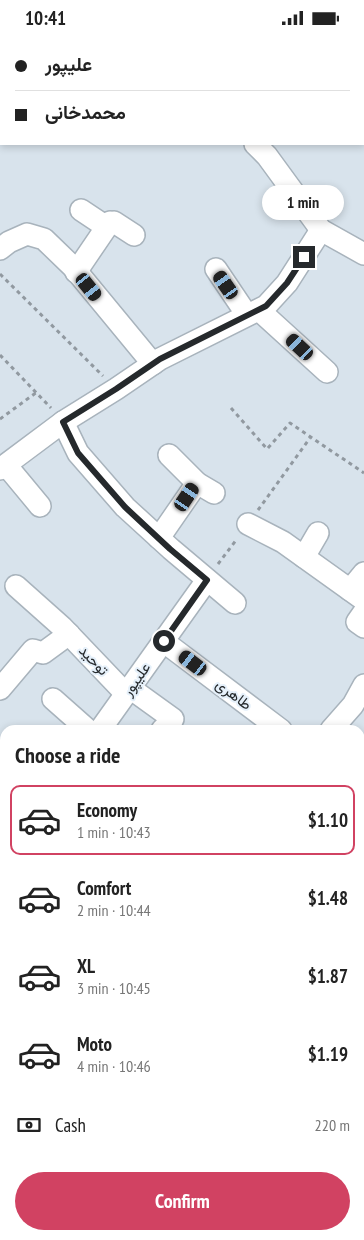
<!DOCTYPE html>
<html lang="en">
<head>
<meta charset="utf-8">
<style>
  :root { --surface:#fff; --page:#f6f6f6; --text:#222; --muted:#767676; --line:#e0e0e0; --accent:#d14262 }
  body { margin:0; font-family:"PT Sans Narrow",Vazirmatn,sans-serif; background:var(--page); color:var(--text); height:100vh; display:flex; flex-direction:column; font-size:19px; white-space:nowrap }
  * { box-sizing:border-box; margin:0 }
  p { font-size:16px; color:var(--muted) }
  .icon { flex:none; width:28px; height:28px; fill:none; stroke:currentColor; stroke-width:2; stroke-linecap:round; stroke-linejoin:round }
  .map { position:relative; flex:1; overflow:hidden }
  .drawer { position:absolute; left:0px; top:690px; width:365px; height:515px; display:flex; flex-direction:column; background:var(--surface); border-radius:15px 15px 0 0; box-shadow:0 2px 8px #0003 }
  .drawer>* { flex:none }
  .hud { position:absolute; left:0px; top:0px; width:365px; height:110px; box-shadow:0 2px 8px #0003; display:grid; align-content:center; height:110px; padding:0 15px; background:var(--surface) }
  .end { position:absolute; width:22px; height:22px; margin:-11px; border:6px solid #25292c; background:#fff; box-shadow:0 0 0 2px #fff }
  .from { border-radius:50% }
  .bubble { position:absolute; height:35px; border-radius:18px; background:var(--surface); box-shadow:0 2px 8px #0003; font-size:16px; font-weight:600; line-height:35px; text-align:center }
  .car { position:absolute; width:15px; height:30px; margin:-15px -8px; border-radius:6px; box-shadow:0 0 4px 1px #0007; background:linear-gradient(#222 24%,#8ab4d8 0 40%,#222 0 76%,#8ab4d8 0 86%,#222 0) }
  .hud b { display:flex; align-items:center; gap:18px; height:48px; font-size:19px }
  .hud b+b { border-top:1px solid var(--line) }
  .hud i { width:12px; height:12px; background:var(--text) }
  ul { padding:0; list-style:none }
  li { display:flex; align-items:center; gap:15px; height:70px; margin:0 10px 8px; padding:0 5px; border:2px solid transparent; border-radius:10px }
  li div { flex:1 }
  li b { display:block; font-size:19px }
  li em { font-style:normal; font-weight:600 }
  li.selected { border-color:var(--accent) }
  li>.icon { width:45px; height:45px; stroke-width:1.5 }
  h2 { padding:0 15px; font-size:22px; line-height:60px }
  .pay { display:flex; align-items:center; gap:12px; height:55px; padding:0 15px; font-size:19px }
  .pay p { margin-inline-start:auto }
  .action { display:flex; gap:10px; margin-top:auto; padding:10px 15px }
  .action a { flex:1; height:58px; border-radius:30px; background:var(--accent); color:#fff; font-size:20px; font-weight:600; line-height:58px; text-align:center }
  .status { display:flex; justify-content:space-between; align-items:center; height:35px; padding:0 25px; background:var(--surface); direction:ltr }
  .status svg { height:14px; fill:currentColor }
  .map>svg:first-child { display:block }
</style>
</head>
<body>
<div class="status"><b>10:41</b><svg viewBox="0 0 49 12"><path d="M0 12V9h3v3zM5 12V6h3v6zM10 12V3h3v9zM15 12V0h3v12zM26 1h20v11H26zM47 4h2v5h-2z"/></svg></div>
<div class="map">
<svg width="364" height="1205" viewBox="0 0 364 1205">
  <rect width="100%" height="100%" fill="#d8e3ec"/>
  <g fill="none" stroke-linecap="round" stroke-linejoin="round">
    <defs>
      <g id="minor">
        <polyline points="146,1 147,0"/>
        <polyline points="255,109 267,121 321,195 364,219"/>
        <polyline points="81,175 102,189 114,187 134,200"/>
        <polyline points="0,214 9,207 27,199 44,204 73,232 153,329"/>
        <polyline points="216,234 247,280"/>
        <polyline points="76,237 110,187"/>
        <polyline points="259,275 327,337"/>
        <polyline points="63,387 78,418 125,472 171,514 235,568"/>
        <polyline points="169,420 197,448 214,458"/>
        <polyline points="6,430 40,471"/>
        <polyline points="0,434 63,387 116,354 160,324 266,271 287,248 321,195"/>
        <polyline points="248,489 283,507 364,565"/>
        <polyline points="159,503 197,448"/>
        <polyline points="304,522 318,498"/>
        <polyline points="16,551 62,592 126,659"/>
        <polyline points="350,555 364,538"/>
        <polyline points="364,577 357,587 364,592"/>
        <polyline points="163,606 281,695"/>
        <polyline points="130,653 173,684 162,695"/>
        <polyline points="0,654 33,615 43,618 69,599"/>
        <polyline points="53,664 88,695"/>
        <polyline points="100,695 207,545"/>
        <polyline points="331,695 353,670 364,650"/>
        <polyline points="360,757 364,760"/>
        <polyline points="0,829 5,824"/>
        <polyline points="0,936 5,931"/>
        <polyline points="360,1100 364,1102"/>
        <polyline points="360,1137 364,1129"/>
        <polyline points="0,1158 5,1152"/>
        <polyline points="188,1205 192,1200"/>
      </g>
    </defs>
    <use href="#minor" stroke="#a8b3bc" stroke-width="24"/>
    <g stroke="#9199a0" stroke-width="3" stroke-dasharray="4 4" stroke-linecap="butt">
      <polyline points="0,239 103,341"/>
      <polyline points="0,320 51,373"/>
      <polyline points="231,373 267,414 290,388 364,438"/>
      <polyline points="0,384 37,357"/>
      <polyline points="258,475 310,403"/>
      <polyline points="218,529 237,504"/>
    </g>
    <use href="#minor" stroke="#fff" stroke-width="21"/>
  </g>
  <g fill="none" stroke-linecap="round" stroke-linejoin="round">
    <polyline stroke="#25292c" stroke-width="6" points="164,606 207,545 170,514 125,472 78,418 63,387 116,354 160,324 266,271 287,248 304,222"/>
  </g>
  <g text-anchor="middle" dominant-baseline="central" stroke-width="4" stroke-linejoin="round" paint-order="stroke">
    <g font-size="15" fill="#25292c" stroke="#e5f0fa">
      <text transform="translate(94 625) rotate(46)">توحید</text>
      <text transform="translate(136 644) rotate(-55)">علیپور</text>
      <text transform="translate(234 659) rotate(37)">طاهری</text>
    </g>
  </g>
</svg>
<i class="end from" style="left:164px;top:606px"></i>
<i class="end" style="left:304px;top:222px"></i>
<div class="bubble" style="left:262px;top:150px;width:82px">1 min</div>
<i class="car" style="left:226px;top:250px;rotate:325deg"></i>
<i class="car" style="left:89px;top:252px;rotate:141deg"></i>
<i class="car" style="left:300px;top:312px;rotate:313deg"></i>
<i class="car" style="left:187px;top:462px;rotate:34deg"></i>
<i class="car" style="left:193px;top:628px;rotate:307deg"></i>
<div class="hud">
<b><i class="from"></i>علیپور</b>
<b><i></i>محمدخانی</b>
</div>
<section class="drawer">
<h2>Choose a ride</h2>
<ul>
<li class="selected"><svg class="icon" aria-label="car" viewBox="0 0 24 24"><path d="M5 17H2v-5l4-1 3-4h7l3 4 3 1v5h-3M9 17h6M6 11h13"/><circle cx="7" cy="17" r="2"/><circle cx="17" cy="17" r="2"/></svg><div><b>Economy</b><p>1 min · 10:43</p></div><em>$1.10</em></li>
<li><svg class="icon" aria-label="car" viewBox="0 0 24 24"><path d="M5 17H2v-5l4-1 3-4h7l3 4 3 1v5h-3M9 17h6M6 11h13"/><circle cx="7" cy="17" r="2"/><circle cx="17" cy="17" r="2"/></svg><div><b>Comfort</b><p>2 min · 10:44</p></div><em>$1.48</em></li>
<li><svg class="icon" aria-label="car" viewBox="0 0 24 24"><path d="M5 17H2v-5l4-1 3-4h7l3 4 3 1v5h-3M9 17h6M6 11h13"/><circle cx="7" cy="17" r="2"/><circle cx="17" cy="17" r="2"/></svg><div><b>XL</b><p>3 min · 10:45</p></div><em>$1.87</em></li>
<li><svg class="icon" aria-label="car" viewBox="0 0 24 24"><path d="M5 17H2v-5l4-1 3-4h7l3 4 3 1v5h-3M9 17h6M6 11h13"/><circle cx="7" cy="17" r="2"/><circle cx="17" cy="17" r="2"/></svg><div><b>Moto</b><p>4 min · 10:46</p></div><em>$1.19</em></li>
</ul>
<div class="pay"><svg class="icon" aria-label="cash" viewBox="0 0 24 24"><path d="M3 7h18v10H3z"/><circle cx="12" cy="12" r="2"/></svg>Cash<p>220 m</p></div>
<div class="action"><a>Confirm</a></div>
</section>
</div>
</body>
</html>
